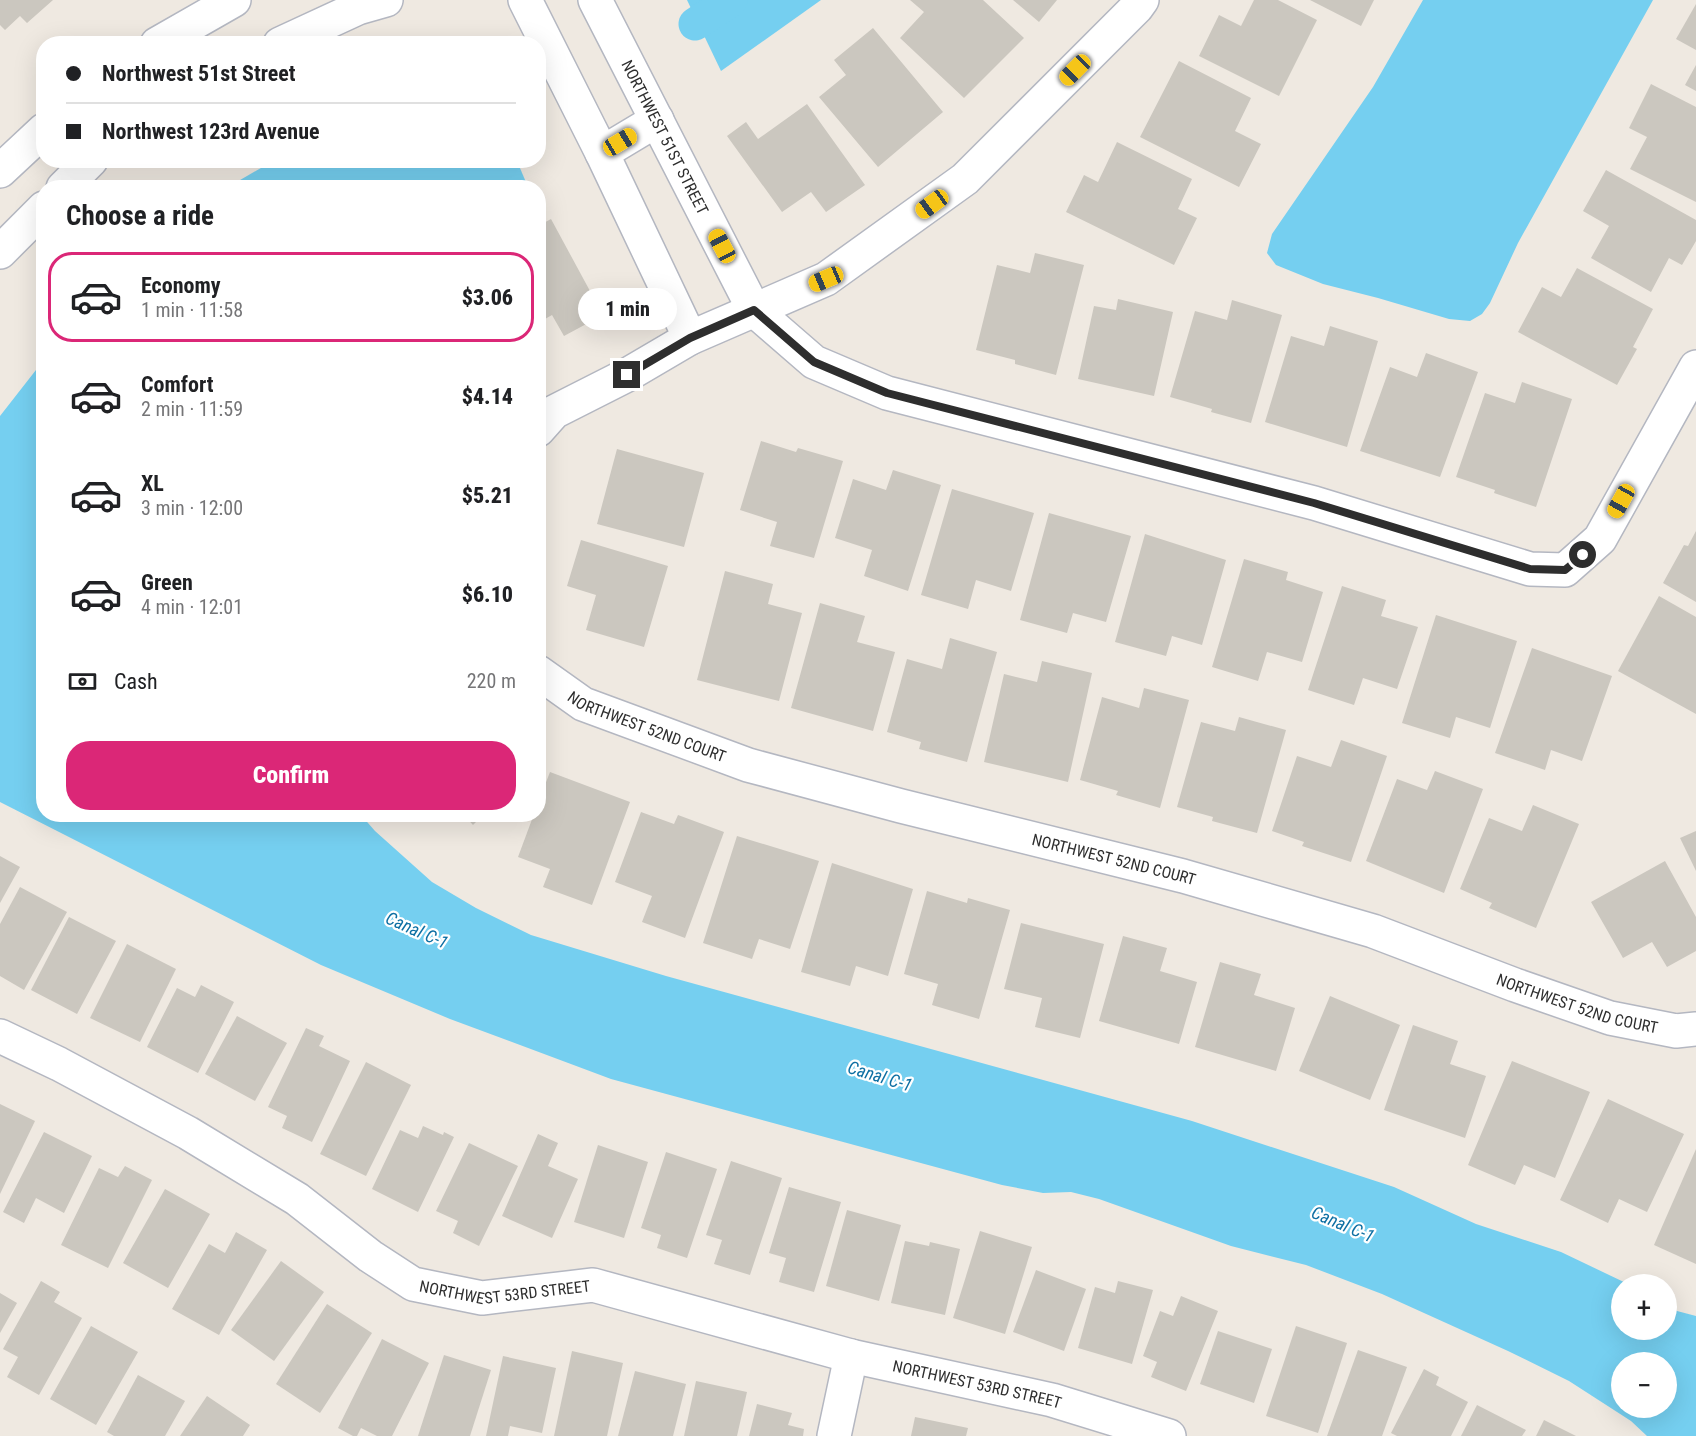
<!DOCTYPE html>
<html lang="en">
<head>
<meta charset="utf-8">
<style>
  :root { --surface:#fff; --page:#f6f6f6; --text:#202124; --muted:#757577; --line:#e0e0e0; --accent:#db2777 }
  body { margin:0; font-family:"Roboto Condensed",sans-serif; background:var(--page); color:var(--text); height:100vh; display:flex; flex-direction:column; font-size:22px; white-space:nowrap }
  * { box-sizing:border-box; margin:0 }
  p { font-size:20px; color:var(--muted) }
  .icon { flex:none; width:33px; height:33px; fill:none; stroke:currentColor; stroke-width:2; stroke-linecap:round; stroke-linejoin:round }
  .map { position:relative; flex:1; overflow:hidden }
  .details { position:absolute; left:36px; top:180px; width:510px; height:642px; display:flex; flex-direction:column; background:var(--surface); border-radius:24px; box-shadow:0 6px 24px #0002 }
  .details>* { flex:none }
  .guide { position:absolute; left:36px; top:36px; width:510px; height:132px; border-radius:24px; box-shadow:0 6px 24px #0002; display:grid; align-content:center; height:132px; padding:0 30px; background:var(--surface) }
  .fabs { position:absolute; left:1611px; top:1274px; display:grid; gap:12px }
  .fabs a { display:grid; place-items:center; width:66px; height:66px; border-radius:50%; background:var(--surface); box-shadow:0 6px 24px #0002; font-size:30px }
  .end { position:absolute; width:27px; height:27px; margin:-14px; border:8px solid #2e2e2e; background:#fff; box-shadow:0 0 0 3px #fff }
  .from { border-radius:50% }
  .bubble { position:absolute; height:42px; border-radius:21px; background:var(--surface); box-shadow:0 6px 24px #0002; font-size:20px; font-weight:800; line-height:42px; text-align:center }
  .car { position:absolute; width:18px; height:36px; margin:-18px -9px; border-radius:8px; box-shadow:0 0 4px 2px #0007; background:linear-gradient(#f5c518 24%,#345 0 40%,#f5c518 0 76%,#345 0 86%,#f5c518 0) }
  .guide b { display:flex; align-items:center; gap:21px; height:57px; font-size:22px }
  .guide b+b { border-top:2px solid var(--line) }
  .guide i { width:15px; height:15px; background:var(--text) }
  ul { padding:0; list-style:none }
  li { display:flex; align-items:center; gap:18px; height:90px; margin:0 12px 9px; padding:0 18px; border:3px solid transparent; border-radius:24px }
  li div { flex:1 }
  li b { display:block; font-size:22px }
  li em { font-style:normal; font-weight:800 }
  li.selected { border-color:var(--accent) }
  li>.icon { width:54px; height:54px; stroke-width:1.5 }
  h2 { padding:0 30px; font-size:27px; line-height:72px }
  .pay { display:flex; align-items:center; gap:15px; height:66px; padding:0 30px; font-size:22px }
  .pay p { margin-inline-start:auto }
  .button { display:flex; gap:12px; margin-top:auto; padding:12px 30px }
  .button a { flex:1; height:69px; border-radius:24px; background:var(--accent); color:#fff; font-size:24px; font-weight:800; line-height:69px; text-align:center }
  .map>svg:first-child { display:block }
</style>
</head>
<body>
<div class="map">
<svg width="1696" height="1436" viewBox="0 0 1696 1436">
  <rect width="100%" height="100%" fill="#efe9e1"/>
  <g fill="#75cff0" fill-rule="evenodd">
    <polygon points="687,0 821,0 721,71"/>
    <polygon points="1423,0 1653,0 1518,243 1490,303 1482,314 1470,321 1449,319 1378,298 1323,284 1276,265 1267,253 1272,234 1373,87"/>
    <polygon points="273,161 517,161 528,187 228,187"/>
    <path d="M43,361L44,814L361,815L375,831L432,882L476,908L531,935L666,976L1192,1121L1394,1187L1476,1224L1561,1252L1628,1284H1622V1329H1666L1667,1305L1677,1311L1696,1316V1436H1647L1631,1421L1569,1381L1508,1351L1382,1294L1306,1265L1231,1246L1099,1199L1071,1192L1043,1193L1002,1185L611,1079L450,1019L321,965L0,802V416ZM1622,1362H1666V1407H1622Z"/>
  </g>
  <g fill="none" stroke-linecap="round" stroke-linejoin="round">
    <polyline stroke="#75cff0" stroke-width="33" points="695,24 731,0"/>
  </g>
  <g fill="#cbc7bf">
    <polygon points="0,0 53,0 27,23 20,16 5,30 0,25"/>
    <polygon points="910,0 983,0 1024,38 964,98 900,38 924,12"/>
    <polygon points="1013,0 1057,0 1039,22"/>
    <polygon points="1254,0 1278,0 1317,20 1279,96 1199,56 1219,15 1241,26"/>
    <polygon points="1310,0 1374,0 1361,26"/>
    <polygon points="1696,4 1696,50 1676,39"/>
    <polygon points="873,28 943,112 878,167 819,97 846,75 834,60"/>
    <polygon points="1179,61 1251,98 1235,131 1261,144 1239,187 1140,137"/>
    <polygon points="1696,65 1696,91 1685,85"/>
    <polygon points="1651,84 1696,107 1696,202 1630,169 1647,137 1629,128"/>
    <polygon points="807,104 865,185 826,212 811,192 782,212 727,136 746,122 758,139"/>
    <polygon points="1117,142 1192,179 1178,209 1197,218 1174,265 1066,212 1084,175 1098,182"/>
    <polygon points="1606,170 1696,220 1696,241 1682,265 1669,258 1651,292 1591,258 1609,226 1583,211"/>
    <polygon points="551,219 603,315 564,336 552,315 538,323 538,226"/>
    <polygon points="1035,253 1084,265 1056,375 1015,364 1015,360 976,350 997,265 1030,273"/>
    <polygon points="1577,268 1653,309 1633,347 1637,349 1617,385 1518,332 1542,287 1561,297"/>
    <polygon points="1118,299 1173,312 1154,396 1078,379 1094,306 1116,310"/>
    <polygon points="1232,300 1282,315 1251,423 1211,412 1212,409 1170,397 1195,311 1227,320"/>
    <polygon points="1330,326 1378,341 1347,447 1265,422 1291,336 1324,346"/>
    <polygon points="1426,353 1478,372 1440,477 1360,451 1390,367 1417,377"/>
    <polygon points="1522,382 1572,399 1536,507 1494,493 1495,490 1456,477 1485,393 1515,403"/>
    <polygon points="761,441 796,452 798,448 843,461 814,558 770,546 777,522 740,510"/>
    <polygon points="617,449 704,473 684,547 597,524"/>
    <polygon points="893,470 941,485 908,591 864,576 872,550 835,538 853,479 886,490"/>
    <polygon points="952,489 1034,513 1011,591 976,580 968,609 921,595"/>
    <polygon points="1049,513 1131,536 1106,622 1073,613 1067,633 1020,620"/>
    <polygon points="1696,531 1696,602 1663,583 1684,545 1688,546"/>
    <polygon points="1145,534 1226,560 1202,645 1172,636 1166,656 1115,642"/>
    <polygon points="581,540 668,566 644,647 586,630 596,595 567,586"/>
    <polygon points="1244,559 1288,572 1286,580 1323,592 1302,662 1267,652 1258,681 1212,667"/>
    <polygon points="725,571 773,584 768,604 802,613 779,701 697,680"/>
    <polygon points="1342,586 1386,600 1381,616 1418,627 1397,689 1363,678 1354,705 1308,690"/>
    <polygon points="1659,596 1696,617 1696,714 1618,671"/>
    <polygon points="820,603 865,616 857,642 895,652 873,731 791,708"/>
    <polygon points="1436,615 1517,641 1490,728 1456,717 1450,738 1402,723"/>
    <polygon points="950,638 997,652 967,762 919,749 921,742 887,732 907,659 942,669"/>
    <polygon points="1532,648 1612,676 1582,761 1551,750 1545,770 1495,753"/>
    <polygon points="1042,661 1092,673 1068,782 984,762 1004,674 1037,682"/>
    <polygon points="1144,688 1189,700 1160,808 1116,795 1118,791 1080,780 1102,697 1139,708"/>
    <polygon points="1239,717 1286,730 1257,833 1212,821 1213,817 1177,807 1201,722 1235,731"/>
    <polygon points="1341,740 1387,756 1351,862 1302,846 1304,842 1272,831 1297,756 1331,767"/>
    <polygon points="1435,771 1483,789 1444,893 1366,861 1397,779 1427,790"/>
    <polygon points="550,772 630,802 592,905 543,887 550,869 518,857 534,814 538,814 538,803"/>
    <polygon points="1533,805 1579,824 1536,928 1489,908 1492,903 1460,889 1489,818 1522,831"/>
    <polygon points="641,812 674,824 678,815 724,832 685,938 642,922 652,896 615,882"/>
    <polygon points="463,814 484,814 473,825"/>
    <polygon points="1696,831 1696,871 1680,838"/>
    <polygon points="737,836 819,861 790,949 759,939 752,959 703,943"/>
    <polygon points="0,856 20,867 0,903"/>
    <polygon points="1665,861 1696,917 1696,951 1667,967 1652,942 1623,958 1591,902"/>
    <polygon points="832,863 913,889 888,976 856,966 850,986 801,972"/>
    <polygon points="20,887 67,912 24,990 0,976 0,924"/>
    <polygon points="927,891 967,903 968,898 1010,910 979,1019 932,1005 938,984 904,974"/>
    <polygon points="69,917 116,941 77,1014 31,990"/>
    <polygon points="1021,923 1104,944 1080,1038 1035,1027 1042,998 1004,989"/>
    <polygon points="1123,936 1167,948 1160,971 1197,982 1179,1044 1099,1021"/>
    <polygon points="127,944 176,969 140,1042 90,1018"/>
    <polygon points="1220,962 1261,974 1254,995 1295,1008 1276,1071 1195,1047"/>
    <polygon points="201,985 234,1002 198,1073 147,1047 177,988 195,997"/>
    <polygon points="1330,996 1400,1025 1370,1100 1299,1071"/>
    <polygon points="237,1016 287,1043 255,1101 205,1074"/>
    <polygon points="1413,1025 1458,1041 1450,1064 1486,1076 1465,1138 1384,1110"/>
    <polygon points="306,1028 324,1036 319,1046 350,1061 312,1142 282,1128 287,1116 268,1107"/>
    <polygon points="1512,1061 1590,1092 1555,1178 1524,1165 1515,1185 1468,1165"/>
    <polygon points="366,1062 411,1085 366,1176 320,1154"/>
    <polygon points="1608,1099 1684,1134 1647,1212 1619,1199 1608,1223 1560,1200"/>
    <polygon points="0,1104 35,1121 0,1194"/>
    <polygon points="423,1126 443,1135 444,1132 454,1137 418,1212 372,1189 400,1130 418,1138"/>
    <polygon points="44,1132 92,1156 64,1213 36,1198 24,1223 3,1212"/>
    <polygon points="538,1134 558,1143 548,1166 578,1179 552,1238 502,1216"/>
    <polygon points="469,1143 518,1166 479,1246 453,1233 458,1221 436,1211"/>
    <polygon points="598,1145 648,1162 624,1238 574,1222"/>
    <polygon points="1696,1149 1696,1264 1654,1245"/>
    <polygon points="666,1152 717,1169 687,1258 657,1248 661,1235 641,1228"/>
    <polygon points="731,1161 782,1178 750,1275 714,1264 722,1240 706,1235"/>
    <polygon points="125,1166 152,1180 108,1268 61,1245 99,1168 118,1177"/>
    <polygon points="789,1187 841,1202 814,1292 779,1282 786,1258 769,1253"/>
    <polygon points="165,1189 210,1214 168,1288 123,1263"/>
    <polygon points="847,1210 901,1225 879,1301 826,1286"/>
    <polygon points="980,1231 1032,1247 1005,1334 953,1318"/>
    <polygon points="236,1232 267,1250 219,1335 172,1309 209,1244 225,1253"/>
    <polygon points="905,1241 929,1246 930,1242 960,1249 945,1315 891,1303"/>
    <polygon points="281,1261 324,1292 274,1361 231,1330"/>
    <polygon points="1036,1270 1086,1289 1064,1351 1013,1332"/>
    <polygon points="41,1281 60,1292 54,1302 82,1318 39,1395 7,1377 18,1357 3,1349"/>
    <polygon points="1118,1281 1153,1290 1132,1364 1078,1348 1095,1287 1115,1293"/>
    <polygon points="0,1293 17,1303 0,1333"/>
    <polygon points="1181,1296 1218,1311 1186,1391 1151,1377 1157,1362 1143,1356 1160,1311 1173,1316"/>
    <polygon points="327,1304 372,1333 320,1413 276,1384"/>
    <polygon points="91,1326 138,1352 96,1425 50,1399"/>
    <polygon points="1296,1326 1347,1343 1318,1433 1266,1416"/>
    <polygon points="1218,1331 1272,1349 1254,1403 1200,1384"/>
    <polygon points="382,1339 429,1363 392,1436 377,1436 361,1428 357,1436 353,1436 338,1428"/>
    <polygon points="1358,1350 1407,1367 1382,1436 1327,1436"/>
    <polygon points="572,1351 623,1363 607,1436 554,1436"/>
    <polygon points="444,1355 491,1370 470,1436 418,1436"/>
    <polygon points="503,1356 556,1368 542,1433 510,1426 508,1436 486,1436"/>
    <polygon points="1424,1369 1439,1377 1436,1385 1468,1402 1451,1436 1397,1436 1391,1433"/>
    <polygon points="635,1371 686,1384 673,1436 618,1436"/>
    <polygon points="138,1375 185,1401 165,1436 114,1436 107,1432"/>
    <polygon points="696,1381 747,1392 737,1436 684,1436"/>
    <polygon points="207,1396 250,1425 243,1436 180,1436"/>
    <polygon points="757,1404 792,1413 788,1425 804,1429 803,1436 749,1436"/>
    <polygon points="1477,1405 1526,1430 1522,1436 1461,1436"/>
    <polygon points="915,1417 968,1428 966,1436 911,1436"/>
    <polygon points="1544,1420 1576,1436 1536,1436"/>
  </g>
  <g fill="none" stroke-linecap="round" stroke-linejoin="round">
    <defs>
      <g id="street">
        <polyline points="525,0 602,153 690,338"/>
        <path id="s1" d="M595,0L754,310L814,362L887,393L1314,503L1530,569L1565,570L1600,539L1696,367"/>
        <polyline points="602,153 657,120"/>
        <polyline points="538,430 554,412 627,375 690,338 826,279 965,179 1137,7 1142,0"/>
        <path id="s2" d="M538,672L583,704L748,765L901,806L1183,876L1373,931L1515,985L1610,1018L1676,1031L1696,1029"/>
        <path id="s3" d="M0,1036L59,1064L188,1133L297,1199L370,1256L413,1284L482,1298L593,1285L851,1356L1052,1400L1169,1436"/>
        <polyline points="834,1436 851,1356"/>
      </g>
      <g id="secondary">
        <polyline points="157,44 234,0"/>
        <polyline points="280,44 358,8 386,0"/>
        <polyline points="0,171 44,130"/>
        <polyline points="63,188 91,160"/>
        <polyline points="0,252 44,208"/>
      </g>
    </defs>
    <use href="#street" stroke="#b4b7c1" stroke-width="36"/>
    <use href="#secondary" stroke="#b4b7c1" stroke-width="36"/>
    <use href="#street" stroke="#fff" stroke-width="33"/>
    <use href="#secondary" stroke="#fff" stroke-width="33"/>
  </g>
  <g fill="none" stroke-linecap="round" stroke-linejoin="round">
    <polyline stroke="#2e2e2e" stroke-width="8" points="627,375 690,338 754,310 814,362 887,393 1314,503 1530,569 1565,570 1583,555"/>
  </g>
  <g text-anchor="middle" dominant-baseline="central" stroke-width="4.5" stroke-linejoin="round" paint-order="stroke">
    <g font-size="16" fill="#2e2e2e" stroke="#fff">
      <text stroke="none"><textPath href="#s1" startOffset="154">NORTHWEST 51ST STREET</textPath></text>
      <text stroke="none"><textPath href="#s2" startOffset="123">NORTHWEST 52ND COURT</textPath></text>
      <text stroke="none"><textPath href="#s2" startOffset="609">NORTHWEST 52ND COURT</textPath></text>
      <text stroke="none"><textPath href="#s2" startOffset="1095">NORTHWEST 52ND COURT</textPath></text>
      <text stroke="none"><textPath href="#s3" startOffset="576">NORTHWEST 53RD STREET</textPath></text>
      <text stroke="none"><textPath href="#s3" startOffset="1062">NORTHWEST 53RD STREET</textPath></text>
    </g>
    <g font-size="18" font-style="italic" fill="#0d6fa3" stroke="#fff">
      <text transform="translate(417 930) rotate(24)">Canal C-1</text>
      <text transform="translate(880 1076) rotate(17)">Canal C-1</text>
      <text transform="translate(1343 1224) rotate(23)">Canal C-1</text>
    </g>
  </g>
</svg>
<div class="fabs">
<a>+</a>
<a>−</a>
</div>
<i class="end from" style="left:1583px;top:555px"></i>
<i class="end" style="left:627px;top:375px"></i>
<div class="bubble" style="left:578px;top:288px;width:99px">1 min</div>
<i class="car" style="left:1075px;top:70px;rotate:225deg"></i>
<i class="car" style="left:620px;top:142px;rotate:59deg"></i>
<i class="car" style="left:932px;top:204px;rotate:234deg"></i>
<i class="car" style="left:722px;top:246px;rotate:332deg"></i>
<i class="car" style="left:826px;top:279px;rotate:247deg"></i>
<i class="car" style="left:1621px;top:501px;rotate:209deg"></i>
<div class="guide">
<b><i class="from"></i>Northwest 51st Street</b>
<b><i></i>Northwest 123rd Avenue</b>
</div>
<section class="details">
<h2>Choose a ride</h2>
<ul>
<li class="selected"><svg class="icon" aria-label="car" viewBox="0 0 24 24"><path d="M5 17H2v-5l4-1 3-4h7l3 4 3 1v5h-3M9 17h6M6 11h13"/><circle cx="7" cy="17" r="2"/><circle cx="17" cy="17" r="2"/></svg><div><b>Economy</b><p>1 min · 11:58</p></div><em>$3.06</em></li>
<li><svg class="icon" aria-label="car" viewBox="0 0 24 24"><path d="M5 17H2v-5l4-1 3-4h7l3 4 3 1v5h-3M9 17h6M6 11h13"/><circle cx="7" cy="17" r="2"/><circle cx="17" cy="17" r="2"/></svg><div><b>Comfort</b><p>2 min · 11:59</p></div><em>$4.14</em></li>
<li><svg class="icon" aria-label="car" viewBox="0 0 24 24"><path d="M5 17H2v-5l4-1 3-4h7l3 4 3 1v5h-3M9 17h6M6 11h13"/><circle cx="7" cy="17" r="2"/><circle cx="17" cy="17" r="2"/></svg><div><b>XL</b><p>3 min · 12:00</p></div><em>$5.21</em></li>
<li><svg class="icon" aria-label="car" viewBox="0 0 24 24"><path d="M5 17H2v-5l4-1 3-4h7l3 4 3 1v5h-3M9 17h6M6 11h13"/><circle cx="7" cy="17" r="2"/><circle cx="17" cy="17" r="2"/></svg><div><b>Green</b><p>4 min · 12:01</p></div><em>$6.10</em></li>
</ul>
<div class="pay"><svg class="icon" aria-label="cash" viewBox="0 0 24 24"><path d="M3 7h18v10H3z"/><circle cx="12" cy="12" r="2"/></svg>Cash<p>220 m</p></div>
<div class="button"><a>Confirm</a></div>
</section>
</div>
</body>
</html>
